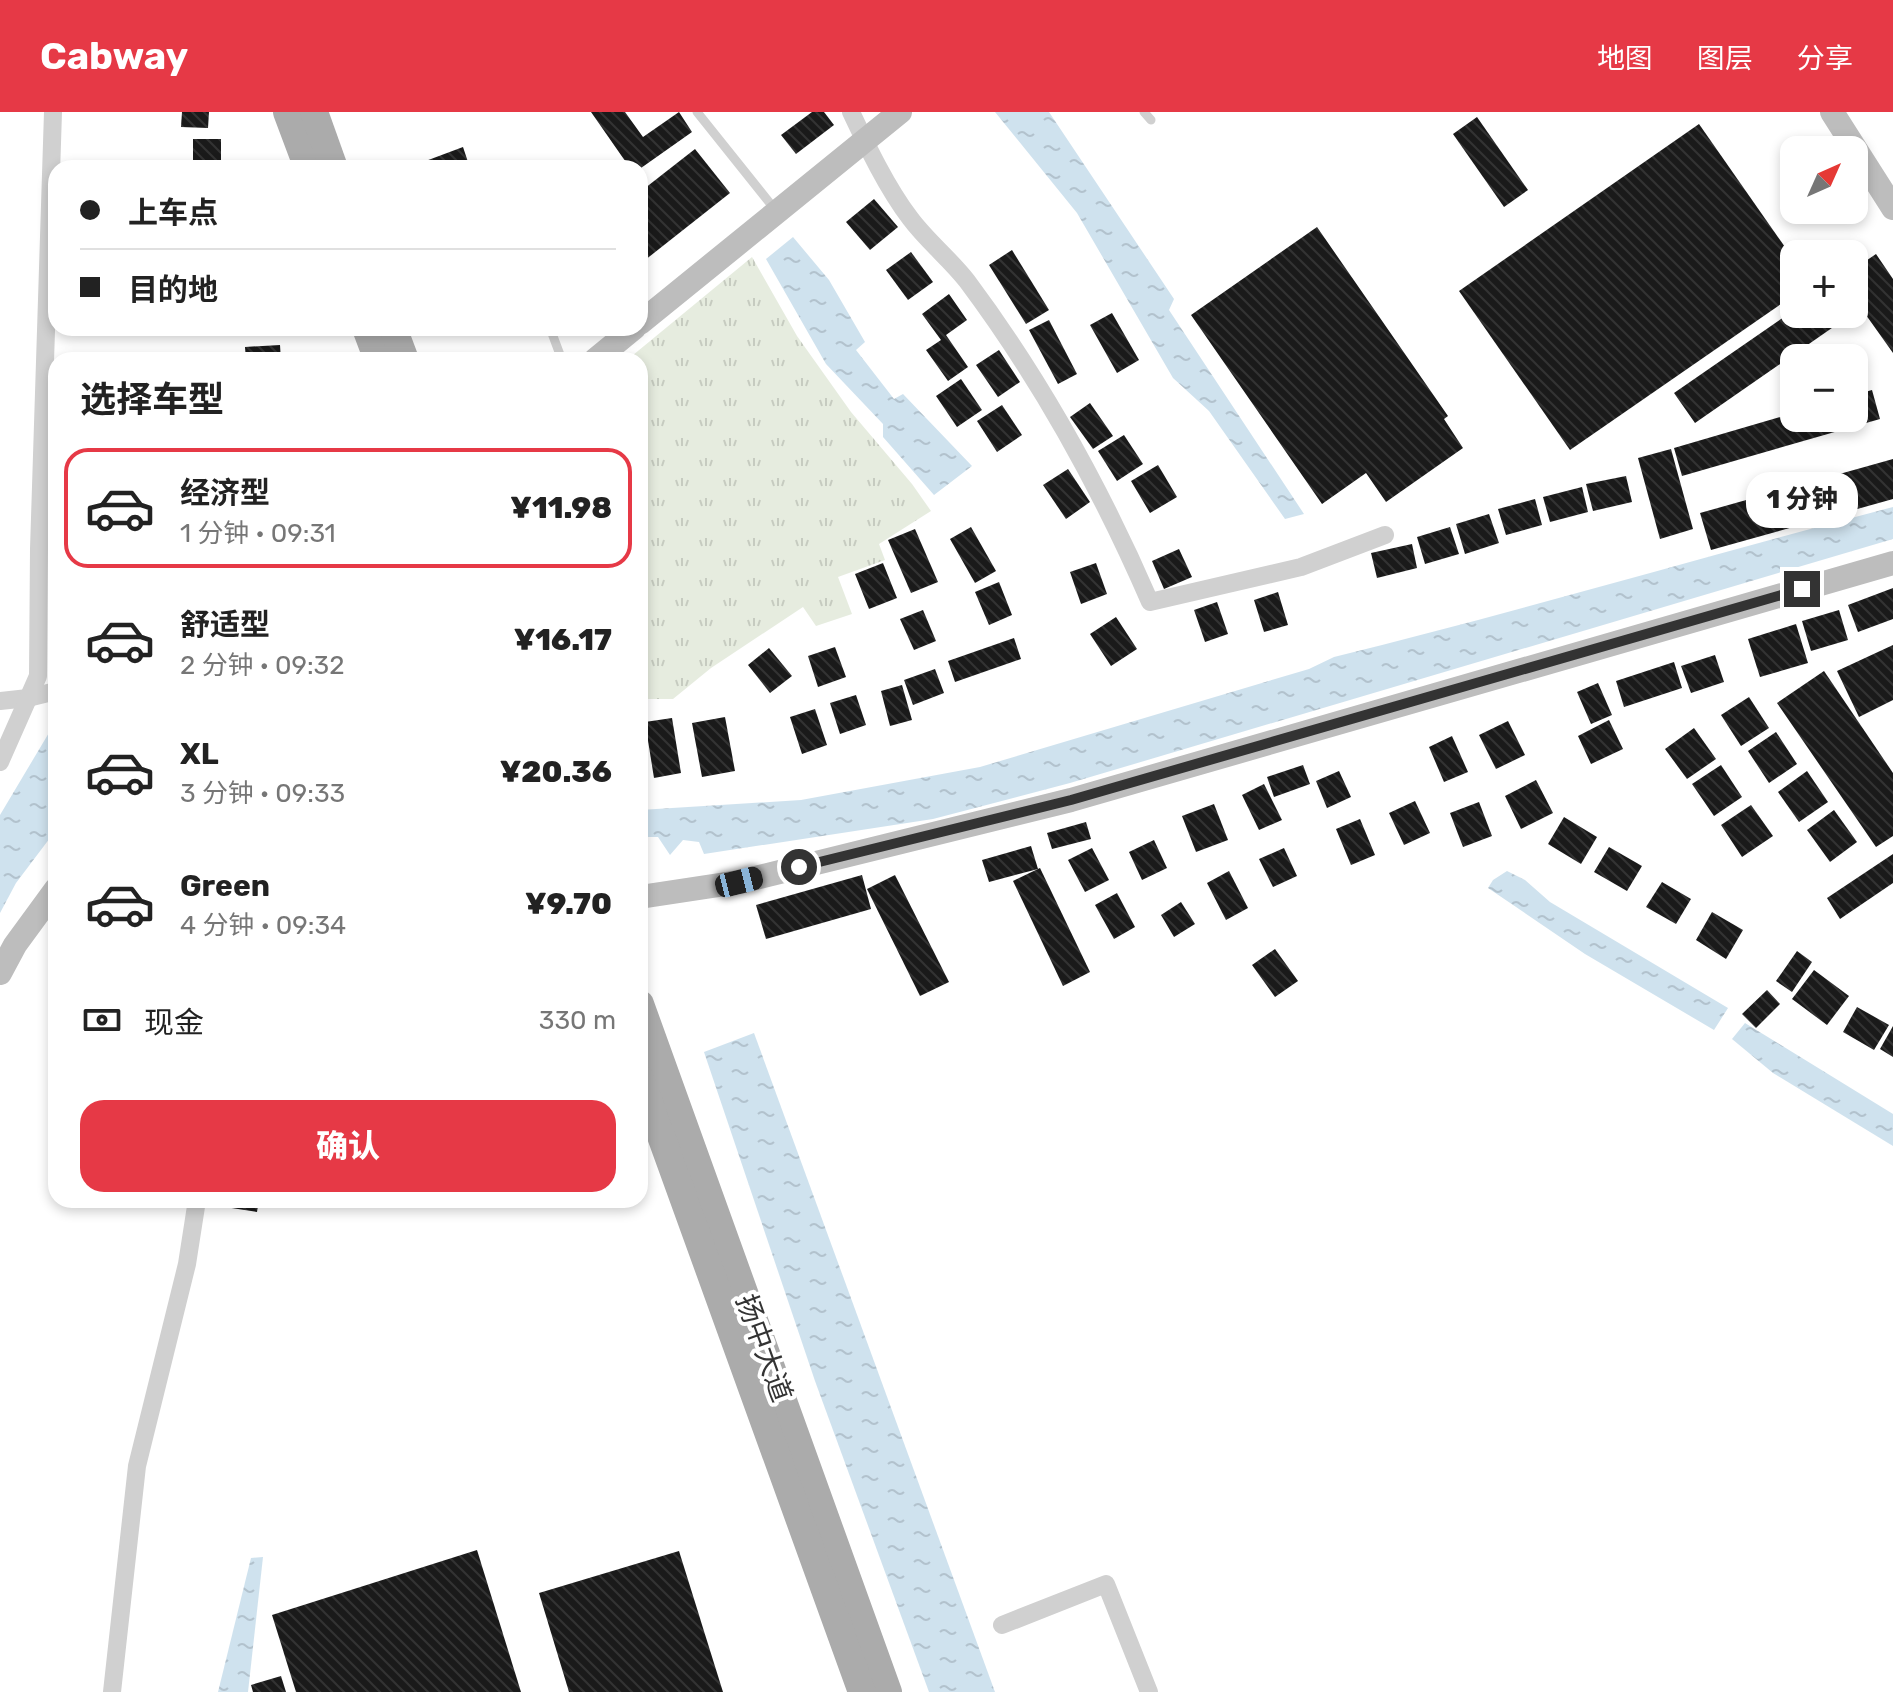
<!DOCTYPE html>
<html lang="zh">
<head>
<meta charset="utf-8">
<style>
  :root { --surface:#fff; --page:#f6f6f6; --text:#222; --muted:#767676; --line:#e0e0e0; --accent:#e63946 }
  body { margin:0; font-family:Rubik,"Noto Sans SC",sans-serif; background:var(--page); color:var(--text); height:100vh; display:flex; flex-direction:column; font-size:30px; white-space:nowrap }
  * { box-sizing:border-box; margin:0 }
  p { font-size:26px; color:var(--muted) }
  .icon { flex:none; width:44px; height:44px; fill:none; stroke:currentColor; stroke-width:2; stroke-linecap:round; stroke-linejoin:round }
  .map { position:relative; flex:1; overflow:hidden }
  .side { position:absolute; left:48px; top:240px; width:600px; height:856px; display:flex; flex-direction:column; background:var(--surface); border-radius:24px; box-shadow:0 4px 12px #0003 }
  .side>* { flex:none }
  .top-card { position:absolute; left:48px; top:48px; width:600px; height:176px; border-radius:24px; box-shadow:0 4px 12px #0003; display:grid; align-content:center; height:176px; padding:0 32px; background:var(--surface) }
  .needle { width:52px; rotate:45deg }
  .buttons { position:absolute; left:1780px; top:24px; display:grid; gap:16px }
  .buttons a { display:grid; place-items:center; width:88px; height:88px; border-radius:16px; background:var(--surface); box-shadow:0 4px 12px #0003; font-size:40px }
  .end { position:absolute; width:36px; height:36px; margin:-18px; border:10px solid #333; background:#fff; box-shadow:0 0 0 4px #fff }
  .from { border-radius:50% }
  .bubble { position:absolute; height:56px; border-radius:24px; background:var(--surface); box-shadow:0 4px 12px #0003; font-size:26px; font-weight:800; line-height:56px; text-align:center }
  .car { position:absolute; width:24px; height:48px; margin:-24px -12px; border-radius:10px; box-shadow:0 0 6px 2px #0007; background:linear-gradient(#222 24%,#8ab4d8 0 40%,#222 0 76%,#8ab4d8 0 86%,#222 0) }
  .top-card b { display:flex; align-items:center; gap:28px; height:76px; font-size:30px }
  .top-card b+b { border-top:2px solid var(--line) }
  .top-card i { width:20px; height:20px; background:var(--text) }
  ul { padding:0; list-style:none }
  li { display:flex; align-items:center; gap:24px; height:120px; margin:0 16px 12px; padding:0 16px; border:4px solid transparent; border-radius:24px }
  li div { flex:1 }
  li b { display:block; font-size:30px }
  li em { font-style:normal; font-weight:800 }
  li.on { border-color:var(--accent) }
  li>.icon { width:72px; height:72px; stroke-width:1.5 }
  h2 { padding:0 32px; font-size:36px; line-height:96px }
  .pay { display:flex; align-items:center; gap:20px; height:88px; padding:0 32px; font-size:30px }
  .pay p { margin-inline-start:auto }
  .cta { display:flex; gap:16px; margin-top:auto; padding:16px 32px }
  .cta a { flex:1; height:92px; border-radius:24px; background:var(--accent); color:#fff; font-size:32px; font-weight:800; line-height:92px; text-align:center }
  header { display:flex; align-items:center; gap:48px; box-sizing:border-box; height:112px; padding:0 40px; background:var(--accent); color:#fff }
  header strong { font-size:38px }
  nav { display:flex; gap:44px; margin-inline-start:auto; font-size:28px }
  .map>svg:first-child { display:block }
</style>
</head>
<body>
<header>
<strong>Cabway</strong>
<nav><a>地图</a><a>图层</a><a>分享</a></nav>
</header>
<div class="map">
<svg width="1893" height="1580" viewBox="0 0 1893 1580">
  <defs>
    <pattern id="grass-tufts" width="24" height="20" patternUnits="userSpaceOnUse" patternTransform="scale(2)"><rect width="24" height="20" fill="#e6ecdf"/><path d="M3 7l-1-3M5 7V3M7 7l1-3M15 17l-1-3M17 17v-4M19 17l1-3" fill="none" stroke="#c6cbc0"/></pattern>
    <pattern id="water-ripples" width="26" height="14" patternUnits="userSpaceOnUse" patternTransform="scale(2)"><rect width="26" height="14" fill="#cfe2ee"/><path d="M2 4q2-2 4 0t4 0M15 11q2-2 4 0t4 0" fill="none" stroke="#b2c2cd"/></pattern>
    <pattern id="building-back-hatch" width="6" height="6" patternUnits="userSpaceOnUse" patternTransform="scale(2)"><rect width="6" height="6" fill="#1a1a1a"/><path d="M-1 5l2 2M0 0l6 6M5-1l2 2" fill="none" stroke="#333"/></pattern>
  </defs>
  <rect width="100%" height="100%" fill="#fff"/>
  <polygon fill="url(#grass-tufts)" points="752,145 797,224 851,300 912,372 931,399 879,432 885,448 838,465 852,502 816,514 803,495 711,556 673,587 640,587 640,248 627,248"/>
  <g fill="url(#water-ripples)">
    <polygon points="995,0 1049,0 1174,187 1169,198 1304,402 1285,407 1209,299 1173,266 1077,101"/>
    <polygon points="793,125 829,168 865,230 856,238 894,287 903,282 972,354 934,383 883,325 883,312 826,252 766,147"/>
    <path d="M1893,395V427L1070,671L933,707L704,742L699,730L683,728L670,743L658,725H640V698L801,688L980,655L1309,557L1334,545C1521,499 1706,444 1893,395Z"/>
    <polygon points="56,609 56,718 16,771 0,801 0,703"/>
    <polygon points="1507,759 1525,768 1550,790 1728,896 1714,918 1585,842 1488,776 1493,768"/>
    <polygon points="1745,911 1893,1002 1893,1034 1773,961 1732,927"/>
    <polygon points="754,921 995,1580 929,1580 815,1269 704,940"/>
    <polygon points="263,1445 248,1580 218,1580 251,1446"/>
  </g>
  <g fill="url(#building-back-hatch)">
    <polygon points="182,0 209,0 208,16 181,15"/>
    <polygon points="591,0 625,0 643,25 679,0 692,20 641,56 630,56"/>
    <polygon points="812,0 824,0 834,13 796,42 781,23"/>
    <polygon points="1477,5 1528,78 1504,95 1453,22"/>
    <polygon points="1699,12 1794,148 1794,183 1570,338 1459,179"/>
    <rect x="193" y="27" width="28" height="29"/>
    <polygon points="463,35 470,56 416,56 415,53"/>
    <polygon points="695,37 730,81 640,152 640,80"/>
    <polygon points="874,87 898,115 870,138 846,110"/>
    <polygon points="1317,115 1448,304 1444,307 1463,336 1386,390 1366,361 1322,392 1191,203"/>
    <polygon points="1012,138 1049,198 1026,212 989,153"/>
    <polygon points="911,140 933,170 908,188 886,158"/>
    <polygon points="1876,142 1893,167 1893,241 1861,196 1854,201 1854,157"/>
    <polygon points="949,182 967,208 946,223 968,255 948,269 926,238 941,228 922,202"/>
    <polygon points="1794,198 1794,202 1852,202 1695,311 1674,281"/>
    <polygon points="1112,201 1139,248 1117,261 1090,213"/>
    <polygon points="1049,208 1077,262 1058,272 1029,218"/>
    <polygon points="280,233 281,248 246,248 245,235"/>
    <polygon points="999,238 1020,270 998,285 976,253"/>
    <polygon points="961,267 982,298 957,315 936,284"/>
    <polygon points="1872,278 1880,307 1682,364 1674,336 1794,301 1794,306 1854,306 1854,283"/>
    <polygon points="1090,291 1113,324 1093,337 1070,305"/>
    <polygon points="1002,293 1022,323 997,340 977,309"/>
    <polygon points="1124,323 1143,352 1117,369 1098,339"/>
    <polygon points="1671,337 1693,417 1660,427 1638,346"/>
    <polygon points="1893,347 1893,387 1711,438 1700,401"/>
    <polygon points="1158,353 1177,385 1150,401 1131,369"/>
    <polygon points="1068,357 1090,390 1066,407 1043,373"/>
    <polygon points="1626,364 1632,390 1593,399 1586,372"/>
    <polygon points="1582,375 1588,400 1550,410 1543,385"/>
    <polygon points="1535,387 1542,413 1506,423 1498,397"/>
    <polygon points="1489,402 1499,431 1465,442 1456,412"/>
    <polygon points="971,415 996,459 975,471 950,427"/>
    <polygon points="1450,415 1459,442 1425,452 1417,425"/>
    <polygon points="915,417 938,470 911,481 888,428"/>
    <polygon points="1412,432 1417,456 1377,466 1371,441"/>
    <polygon points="1179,437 1192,465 1164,477 1152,449"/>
    <polygon points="883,451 897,486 869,497 855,462"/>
    <polygon points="1096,451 1107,482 1081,492 1070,460"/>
    <polygon points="999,470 1012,503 989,513 975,480"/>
    <polygon points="1893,476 1893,507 1858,520 1848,493"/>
    <polygon points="1278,480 1288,513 1264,520 1254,488"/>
    <polygon points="1217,490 1228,522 1205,530 1194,498"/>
    <polygon points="923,498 936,529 914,538 900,507"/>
    <polygon points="1839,498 1848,528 1811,539 1802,509"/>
    <polygon points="1116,505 1137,537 1111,554 1090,522"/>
    <polygon points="1796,512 1808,551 1760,565 1748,527"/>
    <polygon points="1014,526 1021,547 955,570 948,549"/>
    <polygon points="1893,533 1893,588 1859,605 1837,559"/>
    <polygon points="835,535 846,565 818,575 808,544"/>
    <polygon points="769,536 792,564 770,581 748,553"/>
    <polygon points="1715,543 1724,570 1691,581 1681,554"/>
    <polygon points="1674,550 1682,576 1624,595 1616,569"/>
    <polygon points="935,557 944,581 913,593 904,568"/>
    <polygon points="1824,559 1893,661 1893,724 1876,735 1777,591"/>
    <polygon points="1598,571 1612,603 1591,612 1577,580"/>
    <polygon points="902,573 912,608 890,614 881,579"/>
    <polygon points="856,583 866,613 840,622 830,591"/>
    <polygon points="1749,585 1769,616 1741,634 1721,603"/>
    <polygon points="815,597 827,633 802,642 790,605"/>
    <polygon points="725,605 735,659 702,665 692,611"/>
    <polygon points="672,606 681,661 654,666 645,610"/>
    <polygon points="1609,608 1623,637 1591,652 1578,624"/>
    <polygon points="1508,609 1525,643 1496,657 1479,623"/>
    <polygon points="1694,616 1716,647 1687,667 1665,637"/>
    <polygon points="1776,620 1797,652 1769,671 1748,639"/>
    <polygon points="1452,624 1468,660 1444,670 1429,635"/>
    <polygon points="1303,653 1310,672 1274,685 1267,665"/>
    <polygon points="1721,653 1742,685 1714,704 1692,672"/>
    <polygon points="1339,659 1351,685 1327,696 1316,669"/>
    <polygon points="1807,659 1828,690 1799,710 1778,680"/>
    <polygon points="1536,668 1553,701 1521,717 1505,684"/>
    <polygon points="1264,672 1282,708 1259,718 1242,683"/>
    <polygon points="1415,689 1430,721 1404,733 1389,701"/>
    <polygon points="1479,690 1492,724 1463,735 1450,701"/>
    <polygon points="1214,692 1228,728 1196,740 1182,704"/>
    <polygon points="1751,693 1773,724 1742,745 1721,713"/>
    <polygon points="1834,698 1857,730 1830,750 1807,718"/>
    <polygon points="1564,705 1597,725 1581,752 1548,732"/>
    <polygon points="1360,707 1375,743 1351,753 1336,717"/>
    <polygon points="1086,710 1091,727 1052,737 1047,721"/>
    <polygon points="1154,728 1167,756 1142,768 1129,740"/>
    <polygon points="1031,734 1038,757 989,770 982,748"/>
    <polygon points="1609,735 1642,754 1627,779 1594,760"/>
    <polygon points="1092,736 1109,768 1085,780 1068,748"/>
    <polygon points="1284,736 1297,764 1273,775 1259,747"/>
    <polygon points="1893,742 1893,771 1840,807 1827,786"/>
    <polygon points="1040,756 1090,860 1063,874 1013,769"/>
    <polygon points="1229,759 1248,796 1226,808 1207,771"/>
    <polygon points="862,763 871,797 766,827 756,793"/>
    <polygon points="895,763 949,870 920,884 867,777"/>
    <polygon points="1662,770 1691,787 1676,812 1646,795"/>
    <polygon points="1117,781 1135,815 1114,827 1095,793"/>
    <polygon points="1181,790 1195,812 1174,825 1161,803"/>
    <polygon points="1712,800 1743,818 1726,847 1696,828"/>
    <polygon points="1275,837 1298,869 1275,885 1252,853"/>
    <polygon points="1797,839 1812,850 1792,880 1776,869"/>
    <polygon points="1814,858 1849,884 1827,913 1792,887"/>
    <polygon points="1767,878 1780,892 1756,916 1742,902"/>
    <polygon points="1857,895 1889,913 1874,938 1843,920"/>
    <polygon points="1893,914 1893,945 1880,937"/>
    <polygon points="226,1088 259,1088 257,1100 225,1095"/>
    <polygon points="477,1438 521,1580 296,1580 272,1503"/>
    <polygon points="679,1439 723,1580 569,1580 539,1481"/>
    <polygon points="281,1564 286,1580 253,1580 251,1573"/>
  </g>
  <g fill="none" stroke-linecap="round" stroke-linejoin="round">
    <g stroke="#d0d0d0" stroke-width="9">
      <polyline points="697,0 777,100"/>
      <polyline points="1144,0 1151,8"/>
      <polyline points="550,216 562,248"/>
    </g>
    <g stroke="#d0d0d0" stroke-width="18">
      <path d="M851,0C867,34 887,76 910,106C927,129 950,147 967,169C1041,268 1101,377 1150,490L1301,455L1385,423"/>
      <polyline points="0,589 28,586 56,579"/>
      <polyline points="0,650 38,564 39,437 53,0"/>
      <polyline points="1002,1513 1106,1472 1149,1580"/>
      <polyline points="112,1580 137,1354 187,1152 197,1088"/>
    </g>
    <g stroke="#bdbdbd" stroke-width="24">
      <polyline points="1832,0 1893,96"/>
      <polyline points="640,211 900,0"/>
      <polyline points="595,248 634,216"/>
      <polyline points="640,785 739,770 1071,688 1893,451"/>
      <polyline points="0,861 15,833 56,777"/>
    </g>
    <g stroke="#ababab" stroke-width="28">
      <polyline points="287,0 308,56"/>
      <polyline points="314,0 334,56"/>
      <polyline points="366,216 378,248"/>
      <polyline points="393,216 405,248"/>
      <polyline points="640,892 888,1580"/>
      <polyline points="640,966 862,1580"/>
    </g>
  </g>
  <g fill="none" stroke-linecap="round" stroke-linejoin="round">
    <polyline stroke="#333" stroke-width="10" points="799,755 1071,688 1802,477"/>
  </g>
  <g text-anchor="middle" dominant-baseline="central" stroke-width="8" stroke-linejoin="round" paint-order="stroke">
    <g font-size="28" fill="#333" stroke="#fff">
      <text transform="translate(764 1236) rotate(70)">扬中大道</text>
    </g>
  </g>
</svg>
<div class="buttons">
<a><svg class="needle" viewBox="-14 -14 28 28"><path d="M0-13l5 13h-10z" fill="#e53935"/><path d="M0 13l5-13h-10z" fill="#767676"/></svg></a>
<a>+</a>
<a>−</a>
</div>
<i class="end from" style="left:799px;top:755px"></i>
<i class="end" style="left:1802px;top:477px"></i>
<div class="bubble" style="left:1746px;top:360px;width:112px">1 分钟</div>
<i class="car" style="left:739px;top:770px;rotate:76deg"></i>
<div class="top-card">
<b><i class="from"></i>上车点</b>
<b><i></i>目的地</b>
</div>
<section class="side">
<h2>选择车型</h2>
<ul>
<li class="on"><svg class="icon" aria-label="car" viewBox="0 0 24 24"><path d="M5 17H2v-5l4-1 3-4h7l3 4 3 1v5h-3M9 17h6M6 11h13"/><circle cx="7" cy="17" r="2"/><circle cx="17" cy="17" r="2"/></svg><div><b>经济型</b><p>1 分钟 · 09:31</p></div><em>¥11.98</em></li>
<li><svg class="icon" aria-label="car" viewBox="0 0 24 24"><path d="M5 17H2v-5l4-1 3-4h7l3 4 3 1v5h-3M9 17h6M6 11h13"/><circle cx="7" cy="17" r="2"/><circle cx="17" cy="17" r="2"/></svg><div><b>舒适型</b><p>2 分钟 · 09:32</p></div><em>¥16.17</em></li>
<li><svg class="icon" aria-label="car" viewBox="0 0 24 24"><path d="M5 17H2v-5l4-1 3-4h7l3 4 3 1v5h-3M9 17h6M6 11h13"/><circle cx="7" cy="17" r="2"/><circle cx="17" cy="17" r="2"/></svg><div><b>XL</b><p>3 分钟 · 09:33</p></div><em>¥20.36</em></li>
<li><svg class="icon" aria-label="car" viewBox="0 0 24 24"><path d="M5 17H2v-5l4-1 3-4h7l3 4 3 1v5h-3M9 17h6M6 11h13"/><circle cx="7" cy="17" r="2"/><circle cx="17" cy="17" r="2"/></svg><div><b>Green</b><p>4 分钟 · 09:34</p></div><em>¥9.70</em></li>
</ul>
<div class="pay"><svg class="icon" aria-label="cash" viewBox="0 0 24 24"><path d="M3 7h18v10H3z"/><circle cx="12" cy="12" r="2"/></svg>现金<p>330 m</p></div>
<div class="cta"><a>确认</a></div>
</section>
</div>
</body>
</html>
